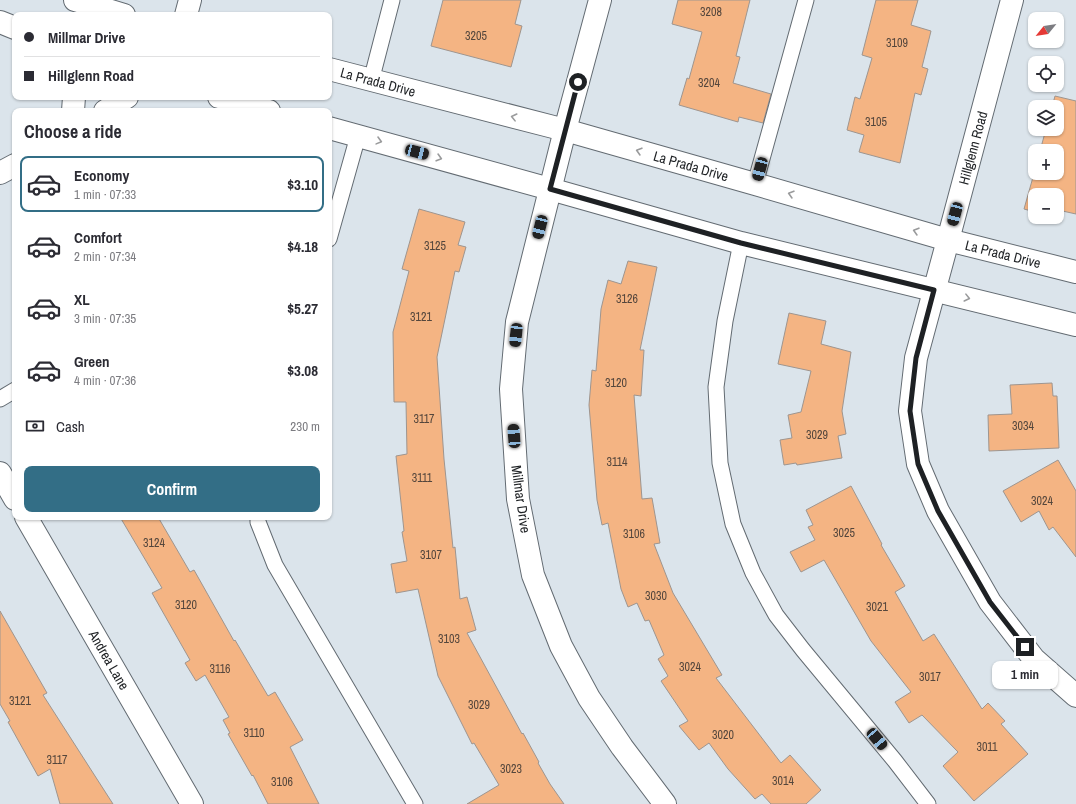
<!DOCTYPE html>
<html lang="en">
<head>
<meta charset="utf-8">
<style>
  :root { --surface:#fff; --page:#f7f7f7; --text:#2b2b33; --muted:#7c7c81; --line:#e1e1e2; --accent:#336e86 }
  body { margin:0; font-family:"Archivo Narrow",sans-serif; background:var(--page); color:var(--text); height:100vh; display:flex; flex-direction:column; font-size:15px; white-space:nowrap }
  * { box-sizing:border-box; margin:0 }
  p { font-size:13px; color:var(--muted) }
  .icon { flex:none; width:22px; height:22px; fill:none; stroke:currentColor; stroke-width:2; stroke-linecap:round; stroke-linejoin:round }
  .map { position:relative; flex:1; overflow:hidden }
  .drawer { position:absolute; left:12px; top:108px; width:320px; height:412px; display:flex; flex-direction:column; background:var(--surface); border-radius:8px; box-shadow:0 1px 3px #0004 }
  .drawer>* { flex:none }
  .guide { position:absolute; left:12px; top:12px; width:320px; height:88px; border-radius:8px; box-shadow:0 1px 3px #0004; display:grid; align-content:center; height:88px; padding:0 12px; background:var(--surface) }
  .needle { width:26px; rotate:240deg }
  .controls { position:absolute; left:1028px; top:12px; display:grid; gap:8px }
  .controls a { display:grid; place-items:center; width:36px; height:36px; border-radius:8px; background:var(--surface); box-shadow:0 1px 3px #0004; font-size:20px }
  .end { position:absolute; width:18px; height:18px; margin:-9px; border:5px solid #1e2124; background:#fff; box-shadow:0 0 0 2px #fff }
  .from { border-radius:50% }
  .bubble { position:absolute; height:28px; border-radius:8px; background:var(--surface); box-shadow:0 1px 3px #0004; font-size:13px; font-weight:800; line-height:28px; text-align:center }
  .car { position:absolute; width:12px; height:24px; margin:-12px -6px; border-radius:5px; box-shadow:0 0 3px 1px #0007; background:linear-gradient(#222 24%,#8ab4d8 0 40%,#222 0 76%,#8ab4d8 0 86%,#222 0) }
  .guide b { display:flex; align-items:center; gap:14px; height:38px; font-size:15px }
  .guide b+b { border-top:1px solid var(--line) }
  .guide i { width:10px; height:10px; background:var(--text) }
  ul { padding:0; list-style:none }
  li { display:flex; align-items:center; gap:12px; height:56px; margin:0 8px 6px; padding:0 4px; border:2px solid transparent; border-radius:8px }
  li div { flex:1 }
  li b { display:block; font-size:15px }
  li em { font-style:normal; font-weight:800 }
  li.on { border-color:var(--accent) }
  li>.icon { width:36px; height:36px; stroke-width:1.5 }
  h2 { padding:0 12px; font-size:18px; line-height:48px }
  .pay { display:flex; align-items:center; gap:10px; height:44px; padding:0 12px; font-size:15px }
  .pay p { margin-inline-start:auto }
  .action { display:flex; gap:8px; margin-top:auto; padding:8px 12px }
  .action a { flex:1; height:46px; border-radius:8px; background:var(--accent); color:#fff; font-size:16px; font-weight:800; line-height:46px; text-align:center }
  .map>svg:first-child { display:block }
</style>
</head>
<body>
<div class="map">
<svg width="1076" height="804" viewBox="0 0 1076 804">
  <rect width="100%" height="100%" fill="#dbe4eb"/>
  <g fill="#f4b483" stroke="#9e958f">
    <polygon points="443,0 521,0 515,24 522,26 511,67 431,46"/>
    <polygon points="678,0 750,0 736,56 740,57 733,83 771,94 763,123 739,117 738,122 679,105 687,78 689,79 702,32 672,24"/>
    <polygon points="876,0 918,0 911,25 931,31 922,67 928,69 921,95 915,93 900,163 859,152 864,135 847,130 855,97 860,99 872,58 862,55"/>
    <polygon points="1055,96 1076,101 1076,214 1058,210 1057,214 1057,195 1035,195 1035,212 1024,209 1035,170 1035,173 1057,173 1057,151 1040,151 1046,129 1057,129 1057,107 1052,107"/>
    <polygon points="419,209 465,222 458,245 466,247 459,272 455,271 437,357 444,459 453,548 455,547 460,599 467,597 476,630 467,633 522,734 523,733 539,762 538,763 550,784 564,804 467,804 499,785 474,743 472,744 438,676 418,589 396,593 391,564 407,561 402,532 404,531 396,456 407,454 406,402 394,402 393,332 409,271 402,269"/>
    <polygon points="628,261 657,267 640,350 644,350 641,396 634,395 642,499 652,498 660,543 654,544 673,593 722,675 716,678 781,763 790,755 821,790 806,804 771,804 762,794 755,799 728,769 709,743 699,750 679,726 688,721 661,681 668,676 658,659 664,655 649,620 645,621 637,603 628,607 621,589 608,523 602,525 597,500 589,405 592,370 596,371 601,309 608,280 621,284"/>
    <polygon points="789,313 826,321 821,344 851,352 842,411 846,434 838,436 842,458 797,465 796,463 784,465 780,440 792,438 788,415 801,412 811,371 778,364"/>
    <polygon points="1052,383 1053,396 1057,396 1059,448 989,451 988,415 1012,414 1010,385"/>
    <polygon points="1058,460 1076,491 1076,557 1053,527 1049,530 1039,511 1021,522 1003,491"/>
    <polygon points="851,486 882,544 881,545 905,586 895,592 923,641 934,634 982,709 988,703 1005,721 1001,724 1028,754 974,801 943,766 958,752 922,715 909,723 895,702 911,692 871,641 824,560 801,572 790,552 815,540 808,527 813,525 806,510"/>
    <polygon points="120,517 158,517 190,572 194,570 234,641 235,640 268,696 275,692 303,740 290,747 319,804 268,804 253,775 252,776 228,734 230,733 223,720 229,717 205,675 196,681 185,663 190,660 152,593 162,588"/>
    <polygon points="0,611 47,693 43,695 113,804 60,804 50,769 38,776 8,722 10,721 0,704"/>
  </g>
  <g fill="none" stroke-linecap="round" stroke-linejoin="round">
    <defs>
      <g id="lane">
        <polyline points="371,81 392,0"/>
        <polyline points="755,184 806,0"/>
        <polyline points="329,239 358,136"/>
        <polyline points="741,243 725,321 716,387 720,463 733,524 753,573 776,615 803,650 895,761 928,804"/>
        <polyline points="0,399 15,390"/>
        <polyline points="258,517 258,522 275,565 415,804"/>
      </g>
      <g id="street">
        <polyline points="1012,0 948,240 916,358 910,411 918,464 938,511 990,602 1034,659 1076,696"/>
        <polyline points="186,15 190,0"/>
        <polyline points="105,111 127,97"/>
        <polyline points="565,130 600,0"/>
        <polyline points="0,173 15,165"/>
        <polyline points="0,473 15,499"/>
        <polyline points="26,517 192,804"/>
      </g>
      <g id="secondary">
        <polyline points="75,0 124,15"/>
        <polyline points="0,22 15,28"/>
        <polyline points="329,69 565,130 755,184 948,240 1076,272"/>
        <polyline points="219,97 269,111"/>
        <polyline points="73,111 74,97"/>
        <polyline points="329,128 550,189 741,243 1076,325"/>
        <polyline points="565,130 517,322 511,389 518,499 533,575 561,646 589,698 622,747 665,804"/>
      </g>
    </defs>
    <use href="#lane" stroke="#636b72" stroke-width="17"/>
    <use href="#street" stroke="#636b72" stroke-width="24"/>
    <use href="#secondary" stroke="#636b72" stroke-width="24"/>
    <use href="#lane" stroke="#fff" stroke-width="15"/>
    <use href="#street" stroke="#fff" stroke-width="22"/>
    <use href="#secondary" stroke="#fff" stroke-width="22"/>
  </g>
  <defs><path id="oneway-chevron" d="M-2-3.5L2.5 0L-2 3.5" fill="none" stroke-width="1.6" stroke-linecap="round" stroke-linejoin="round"/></defs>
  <g stroke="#9a9b9c">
    <use href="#oneway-chevron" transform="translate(514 117) rotate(-166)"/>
    <use href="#oneway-chevron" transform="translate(379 141) rotate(15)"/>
    <use href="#oneway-chevron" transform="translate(639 151) rotate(-164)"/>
    <use href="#oneway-chevron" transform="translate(439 158) rotate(16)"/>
    <use href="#oneway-chevron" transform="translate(791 194) rotate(-164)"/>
    <use href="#oneway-chevron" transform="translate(916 231) rotate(-164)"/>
    <use href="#oneway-chevron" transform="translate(967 298) rotate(14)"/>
  </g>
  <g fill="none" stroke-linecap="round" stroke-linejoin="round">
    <polyline stroke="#1e2124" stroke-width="5" points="578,82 550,189 741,243 934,290 916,358 910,411 918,464 938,511 990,602 1025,647"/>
  </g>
  <g text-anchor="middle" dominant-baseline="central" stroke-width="3.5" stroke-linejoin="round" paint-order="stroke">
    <g font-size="12" fill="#54463c">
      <text x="711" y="12">3208</text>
      <text x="476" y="36">3205</text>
      <text x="897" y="43">3109</text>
      <text x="709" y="83">3204</text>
      <text x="876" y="122">3105</text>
      <text x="435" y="246">3125</text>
      <text x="627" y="299">3126</text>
      <text x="421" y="317">3121</text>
      <text x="616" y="383">3120</text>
      <text x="424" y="419">3117</text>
      <text x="1023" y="426">3034</text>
      <text x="817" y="435">3029</text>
      <text x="617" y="462">3114</text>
      <text x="422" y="478">3111</text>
      <text x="1042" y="501">3024</text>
      <text x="844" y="533">3025</text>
      <text x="634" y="534">3106</text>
      <text x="154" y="543">3124</text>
      <text x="431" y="555">3107</text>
      <text x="656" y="596">3030</text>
      <text x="186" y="605">3120</text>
      <text x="877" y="607">3021</text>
      <text x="449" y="639">3103</text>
      <text x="690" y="667">3024</text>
      <text x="220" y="669">3116</text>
      <text x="930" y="677">3017</text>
      <text x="20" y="701">3121</text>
      <text x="479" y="705">3029</text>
      <text x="254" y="733">3110</text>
      <text x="723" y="735">3020</text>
      <text x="987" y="747">3011</text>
      <text x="57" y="760">3117</text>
      <text x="511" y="769">3023</text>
      <text x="783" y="781">3014</text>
      <text x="282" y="782">3106</text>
    </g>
    <g font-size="14" fill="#1e2124" stroke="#fff">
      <text transform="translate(378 82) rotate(15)">La Prada Drive</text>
      <text transform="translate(973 148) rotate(-75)">Hillglenn Road</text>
      <text transform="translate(691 166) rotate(16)">La Prada Drive</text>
      <text transform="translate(1003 254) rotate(14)">La Prada Drive</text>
      <text transform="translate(521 499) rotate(82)">Millmar Drive</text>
      <text transform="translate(109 660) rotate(60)">Andrea Lane</text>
    </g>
  </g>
</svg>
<div class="controls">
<a><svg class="needle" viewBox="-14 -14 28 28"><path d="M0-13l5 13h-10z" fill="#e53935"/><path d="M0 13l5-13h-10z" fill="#7c7c81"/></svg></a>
<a><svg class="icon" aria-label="locate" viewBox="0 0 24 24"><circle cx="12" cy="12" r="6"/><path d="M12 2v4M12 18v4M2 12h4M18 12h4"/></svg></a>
<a><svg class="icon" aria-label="layers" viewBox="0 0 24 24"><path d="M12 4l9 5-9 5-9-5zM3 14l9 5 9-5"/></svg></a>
<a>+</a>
<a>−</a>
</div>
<i class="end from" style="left:578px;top:82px"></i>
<i class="end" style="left:1025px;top:647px"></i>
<div class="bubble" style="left:992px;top:661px;width:66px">1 min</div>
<i class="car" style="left:417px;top:152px;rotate:105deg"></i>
<i class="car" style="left:760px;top:169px;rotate:195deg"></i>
<i class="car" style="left:955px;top:214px;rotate:195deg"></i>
<i class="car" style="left:540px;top:227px;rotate:194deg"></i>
<i class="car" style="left:516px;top:335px;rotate:186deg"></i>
<i class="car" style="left:514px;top:436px;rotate:356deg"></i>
<i class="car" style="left:877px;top:739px;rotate:140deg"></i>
<div class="guide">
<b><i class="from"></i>Millmar Drive</b>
<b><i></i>Hillglenn Road</b>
</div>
<section class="drawer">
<h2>Choose a ride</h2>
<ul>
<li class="on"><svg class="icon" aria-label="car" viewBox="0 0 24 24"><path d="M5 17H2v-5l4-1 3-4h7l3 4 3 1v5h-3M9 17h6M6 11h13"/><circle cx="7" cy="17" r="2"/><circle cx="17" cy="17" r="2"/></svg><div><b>Economy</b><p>1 min · 07:33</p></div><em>$3.10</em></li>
<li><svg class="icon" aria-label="car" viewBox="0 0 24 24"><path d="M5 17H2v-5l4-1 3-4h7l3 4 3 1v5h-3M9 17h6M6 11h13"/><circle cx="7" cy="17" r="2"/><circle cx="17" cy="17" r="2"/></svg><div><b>Comfort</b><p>2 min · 07:34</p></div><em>$4.18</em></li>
<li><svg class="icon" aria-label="car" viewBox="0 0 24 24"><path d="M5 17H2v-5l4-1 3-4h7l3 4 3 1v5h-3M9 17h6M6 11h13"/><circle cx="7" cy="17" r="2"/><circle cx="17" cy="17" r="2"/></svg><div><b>XL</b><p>3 min · 07:35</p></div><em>$5.27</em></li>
<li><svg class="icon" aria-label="car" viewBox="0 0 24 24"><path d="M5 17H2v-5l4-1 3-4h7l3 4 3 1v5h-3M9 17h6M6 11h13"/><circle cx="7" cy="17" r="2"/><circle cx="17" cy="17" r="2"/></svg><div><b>Green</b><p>4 min · 07:36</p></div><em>$3.08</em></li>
</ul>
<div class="pay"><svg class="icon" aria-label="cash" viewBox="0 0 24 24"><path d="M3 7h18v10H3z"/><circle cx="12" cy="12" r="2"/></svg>Cash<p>230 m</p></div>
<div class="action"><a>Confirm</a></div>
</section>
</div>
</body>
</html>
